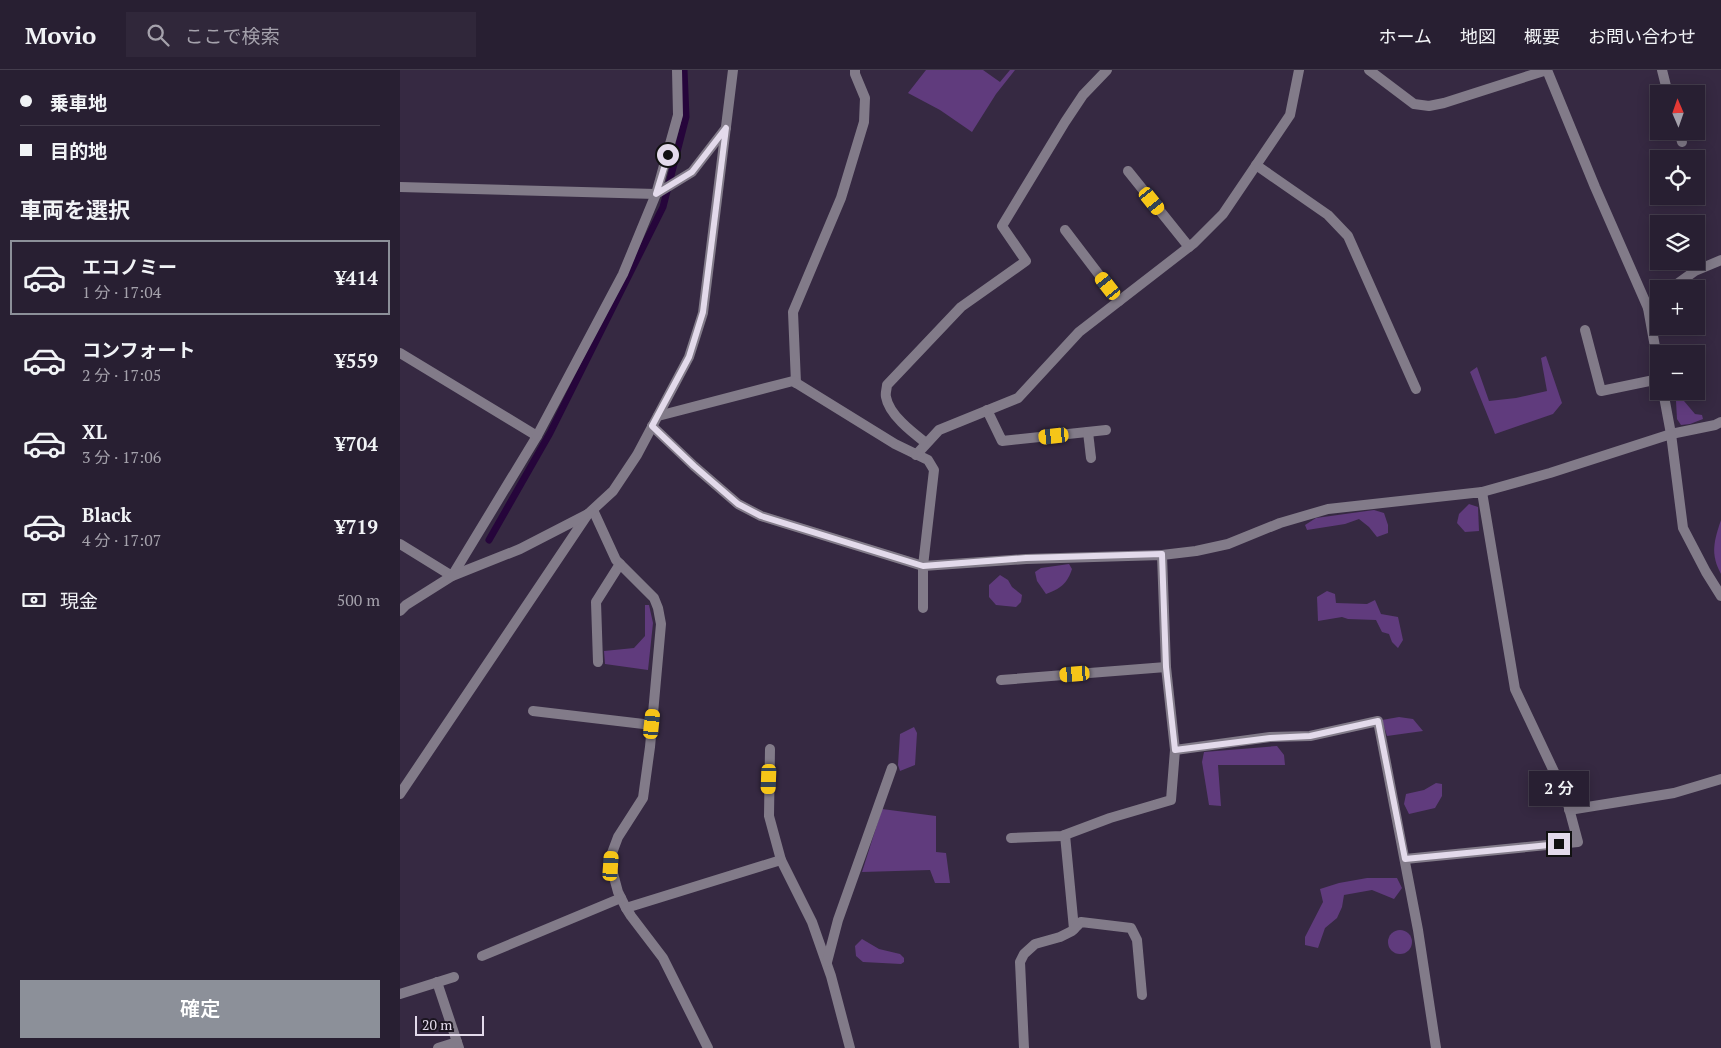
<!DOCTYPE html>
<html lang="ja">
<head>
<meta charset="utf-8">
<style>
  :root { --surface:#281f32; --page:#30273a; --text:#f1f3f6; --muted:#a5a2ac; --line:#443d4d; --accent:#8c9099 }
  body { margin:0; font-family:"PT Serif","Noto Sans JP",serif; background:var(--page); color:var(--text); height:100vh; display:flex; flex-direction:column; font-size:19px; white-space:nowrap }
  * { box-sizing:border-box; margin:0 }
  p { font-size:16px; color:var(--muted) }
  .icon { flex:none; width:28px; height:28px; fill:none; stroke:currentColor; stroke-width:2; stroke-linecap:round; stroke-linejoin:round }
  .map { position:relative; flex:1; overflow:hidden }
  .details { display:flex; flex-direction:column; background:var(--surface); width:400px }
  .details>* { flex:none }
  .banner { display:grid; align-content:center; height:110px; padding:0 20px; background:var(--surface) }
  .needle { width:32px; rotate:358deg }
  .tools { position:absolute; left:1250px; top:15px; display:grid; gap:10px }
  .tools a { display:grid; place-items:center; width:55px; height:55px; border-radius:0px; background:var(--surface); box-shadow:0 2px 12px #0003,0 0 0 1px var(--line); font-size:25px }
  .scale { position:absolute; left:15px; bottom:12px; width:69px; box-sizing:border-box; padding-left:5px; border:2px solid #e3daeb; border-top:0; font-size:14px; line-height:18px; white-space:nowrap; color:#e3daeb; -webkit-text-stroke:4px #1b1520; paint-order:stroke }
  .end { position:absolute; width:22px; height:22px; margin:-11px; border:6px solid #e3daeb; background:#111; box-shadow:0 0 0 2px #111 }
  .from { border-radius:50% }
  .bubble { position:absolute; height:35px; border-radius:0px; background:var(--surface); box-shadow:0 2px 12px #0003,0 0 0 1px var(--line); font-size:16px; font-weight:600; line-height:35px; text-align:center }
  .car { position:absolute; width:15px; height:30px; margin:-15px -8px; border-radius:6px; box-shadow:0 0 4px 1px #0007; background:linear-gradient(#f5c518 24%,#345 0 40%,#f5c518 0 76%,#345 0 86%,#f5c518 0) }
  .banner b { display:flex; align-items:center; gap:18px; height:48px; font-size:19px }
  .banner b+b { border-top:1px solid var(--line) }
  .banner i { width:12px; height:12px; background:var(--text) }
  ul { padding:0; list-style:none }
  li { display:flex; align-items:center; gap:15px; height:75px; margin:0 10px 8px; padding:0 10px; border:2px solid transparent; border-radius:0px }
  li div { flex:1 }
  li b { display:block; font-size:19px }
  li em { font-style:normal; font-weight:600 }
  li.selected { border-color:var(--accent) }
  li>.icon { width:45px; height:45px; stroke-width:1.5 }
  h2 { padding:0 20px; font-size:22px; line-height:60px }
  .pay { display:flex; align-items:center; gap:12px; height:55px; padding:0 20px; font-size:19px }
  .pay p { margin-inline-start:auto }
  .button { display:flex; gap:10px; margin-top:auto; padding:10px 20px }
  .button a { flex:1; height:58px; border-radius:0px; background:var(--accent); color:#fff; font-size:20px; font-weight:600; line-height:58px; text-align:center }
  header { display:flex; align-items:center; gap:30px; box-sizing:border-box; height:70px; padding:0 25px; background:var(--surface); border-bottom:1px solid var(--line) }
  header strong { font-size:24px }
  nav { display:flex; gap:28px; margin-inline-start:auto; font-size:18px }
  .search { width:350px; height:45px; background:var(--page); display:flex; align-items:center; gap:12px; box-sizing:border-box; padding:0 18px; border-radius:0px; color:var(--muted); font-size:19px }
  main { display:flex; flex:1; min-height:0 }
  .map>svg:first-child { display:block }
</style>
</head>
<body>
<header>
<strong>Movio</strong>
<div class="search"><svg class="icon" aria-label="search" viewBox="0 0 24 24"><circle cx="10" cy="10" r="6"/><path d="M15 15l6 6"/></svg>ここで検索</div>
<nav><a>ホーム</a><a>地図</a><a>概要</a><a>お問い合わせ</a></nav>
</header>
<main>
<section class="details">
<div class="banner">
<b><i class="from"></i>乗車地</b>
<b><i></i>目的地</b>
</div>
<h2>車両を選択</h2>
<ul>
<li class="selected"><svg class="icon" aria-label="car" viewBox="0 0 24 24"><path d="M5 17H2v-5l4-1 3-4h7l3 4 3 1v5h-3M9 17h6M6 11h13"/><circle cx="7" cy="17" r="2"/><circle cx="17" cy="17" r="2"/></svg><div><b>エコノミー</b><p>1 分 · 17:04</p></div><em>¥414</em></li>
<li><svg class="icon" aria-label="car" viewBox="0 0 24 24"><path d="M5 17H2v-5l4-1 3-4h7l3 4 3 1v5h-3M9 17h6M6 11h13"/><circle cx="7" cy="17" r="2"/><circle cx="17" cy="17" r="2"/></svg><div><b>コンフォート</b><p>2 分 · 17:05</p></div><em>¥559</em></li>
<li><svg class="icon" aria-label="car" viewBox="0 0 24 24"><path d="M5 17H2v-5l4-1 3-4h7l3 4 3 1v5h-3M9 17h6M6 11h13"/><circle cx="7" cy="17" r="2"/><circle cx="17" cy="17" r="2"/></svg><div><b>XL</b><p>3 分 · 17:06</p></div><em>¥704</em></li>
<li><svg class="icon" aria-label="car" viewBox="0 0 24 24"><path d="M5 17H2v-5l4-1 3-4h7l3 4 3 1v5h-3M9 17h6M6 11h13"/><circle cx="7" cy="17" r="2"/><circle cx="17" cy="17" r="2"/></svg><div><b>Black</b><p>4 分 · 17:07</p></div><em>¥719</em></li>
</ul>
<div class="pay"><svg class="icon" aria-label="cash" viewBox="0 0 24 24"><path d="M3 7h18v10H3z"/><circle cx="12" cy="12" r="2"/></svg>現金<p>500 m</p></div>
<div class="button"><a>確定</a></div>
</section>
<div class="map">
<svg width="1321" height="978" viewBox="0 0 1321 978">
  <rect width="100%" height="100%" fill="#362942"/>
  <g fill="#603b7d">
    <polygon points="526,0 583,0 600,12 610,0 615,0 596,24 572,62 540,40 508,23"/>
    <polygon points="1146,286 1162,333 1153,344 1095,364 1070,302 1077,297 1089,331 1116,328 1147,321 1141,288"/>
    <polygon points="1276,331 1284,331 1295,344 1302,345 1303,349 1290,354 1281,355 1277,349"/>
    <polygon points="1069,434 1078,437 1079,461 1065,462 1057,453 1059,444"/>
    <polygon points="974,440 984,443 988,455 988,463 977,467 969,457 959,449 945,454 907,460 905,455 916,448"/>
    <path d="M1321,450V504C1310,484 1314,471 1321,450Z"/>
    <path d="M669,494L672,499C667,514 660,519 646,524L637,511L635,502L641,498Z"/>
    <polygon points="600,505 608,510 612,517 622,525 621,532 616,537 596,535 589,527 589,515"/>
    <polygon points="927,521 935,524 936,533 967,534 975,530 981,544 998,547 1003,570 998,578 992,572 989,564 982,562 976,550 948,549 942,547 918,551 917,527"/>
    <polygon points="245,535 249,535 253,553 248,600 205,594 204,581 234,578 245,566"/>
    <polygon points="999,647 1013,649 1023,661 987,666 982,650"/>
    <polygon points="514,657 517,663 515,695 500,701 498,695 500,664"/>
    <polygon points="877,676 884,685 885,695 818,695 821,736 809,735 802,692 804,682"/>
    <polygon points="1036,713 1042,714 1042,726 1035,738 1009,744 1004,734 1006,724 1024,720"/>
    <polygon points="482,739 536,746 536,782 546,783 550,813 535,813 530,800 462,802"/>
    <polygon points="967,808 997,808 1002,818 994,829 972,820 944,825 942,837 937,848 925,858 918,878 905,875 905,867 923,832 920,819 939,813"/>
    <circle cx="1000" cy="872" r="12"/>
    <polygon points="462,869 479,879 500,884 504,888 504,892 501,894 463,892 456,886 455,876"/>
  </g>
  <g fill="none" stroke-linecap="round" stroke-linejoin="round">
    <polyline stroke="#26053b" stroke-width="7" points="89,470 150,363 263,137 286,47 284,0"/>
    <g stroke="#827b89" stroke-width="10">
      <polyline points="969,0 1014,34 1029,36 1044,33 1147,0 1195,117 1248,238"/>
      <polyline points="1262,0 1268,24"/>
      <polyline points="1279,61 1282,72"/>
      <polyline points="856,95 928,145 948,166 1016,319"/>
      <polyline points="728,101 789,177"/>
      <polyline points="0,117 256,124 292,102 326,58"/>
      <polyline points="665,160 719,231"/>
      <polyline points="1270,219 1295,201 1321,190"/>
      <polyline points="1259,229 1248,238 1259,299"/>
      <polyline points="1185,260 1201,321 1259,309"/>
      <polyline points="0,283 137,366 52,506 0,474"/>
      <polyline points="396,313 393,242 441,128 464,52 465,28 455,4 455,0"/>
      <polyline points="1263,321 1271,364 1315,355 1321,352"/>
      <polyline points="587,340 602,371 706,360"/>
      <polyline points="252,356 294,396 338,434 361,446 523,496 534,400 528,390 495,374 393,311 258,346"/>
      <polyline points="688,362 691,388"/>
      <polyline points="137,366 223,204 256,124 278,45 277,0"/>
      <path d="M526,373C513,363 489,345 486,327C485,323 487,318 487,315L561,237L626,191L602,156L665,52L683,25L707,0"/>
      <polyline points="516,385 539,360 618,328 679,262 794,173 823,144 890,45 899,0"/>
      <polyline points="1082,422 1150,403 1271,364 1283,458 1306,502 1321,526"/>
      <polyline points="193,440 216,490 254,528 258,538 261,554 250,677 243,728 218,767 212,783 211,796 218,822 226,838 231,846 263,888 308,978"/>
      <polyline points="762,485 796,481 828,474 880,453 928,439 1082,422 1115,619 1166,727 1178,772 1005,789"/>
      <polyline points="523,538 523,496 626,489 762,485 766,597 775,680"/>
      <polyline points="198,592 196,532 220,494"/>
      <polyline points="601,610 766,597"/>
      <polyline points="133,641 252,655"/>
      <polyline points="370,679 369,746 381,790"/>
      <polyline points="0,724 188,444"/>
      <polyline points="1169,740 1274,723 1321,709"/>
      <polyline points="665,765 674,859"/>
      <polyline points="611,768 662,766 710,748 771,730 775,680 870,667 910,666 978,651 1018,860 1036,978"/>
      <polyline points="226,838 381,790 412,852 431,906 450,978"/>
      <polyline points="82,886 221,828"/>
      <polyline points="427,892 438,850 492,698"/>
      <polyline points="37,912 59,978"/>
      <polyline points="0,924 54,907"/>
      <polyline points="38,978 57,972"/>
      <polyline points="624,978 620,892 624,884 635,874 660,867 672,861 681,852 731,858 737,870 742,925"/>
    </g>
    <polyline stroke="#827b89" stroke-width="10" points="0,541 6,535 52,506 120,479 188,444 213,421 237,385 289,287 303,243 333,0"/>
  </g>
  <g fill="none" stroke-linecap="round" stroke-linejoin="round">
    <polyline stroke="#e3daeb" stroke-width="6" points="268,85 256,124 292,102 326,58 303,242 289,287 252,356 294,396 338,434 361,446 523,496 626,488 762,484 766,597 775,680 870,668 910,666 978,651 1005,789 1159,774"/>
  </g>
</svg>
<div class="tools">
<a><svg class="needle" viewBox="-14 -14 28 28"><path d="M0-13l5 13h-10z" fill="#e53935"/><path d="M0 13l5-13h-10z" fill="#a5a2ac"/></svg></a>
<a><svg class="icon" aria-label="locate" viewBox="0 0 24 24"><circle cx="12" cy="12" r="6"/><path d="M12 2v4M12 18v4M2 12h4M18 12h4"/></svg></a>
<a><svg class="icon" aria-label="layers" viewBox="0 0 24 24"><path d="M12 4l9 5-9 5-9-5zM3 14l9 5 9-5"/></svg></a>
<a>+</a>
<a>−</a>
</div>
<div class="scale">20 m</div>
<i class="end from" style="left:268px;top:85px"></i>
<i class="end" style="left:1159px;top:774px"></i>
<div class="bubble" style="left:1129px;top:701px;width:60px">2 分</div>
<i class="car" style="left:752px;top:131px;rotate:141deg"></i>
<i class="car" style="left:708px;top:216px;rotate:322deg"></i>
<i class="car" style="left:654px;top:366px;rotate:264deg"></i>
<i class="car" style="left:675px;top:604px;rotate:265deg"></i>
<i class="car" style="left:252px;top:654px;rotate:6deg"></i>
<i class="car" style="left:369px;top:709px;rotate:182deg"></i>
<i class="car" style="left:211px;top:796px;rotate:4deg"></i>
</div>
</main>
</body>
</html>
